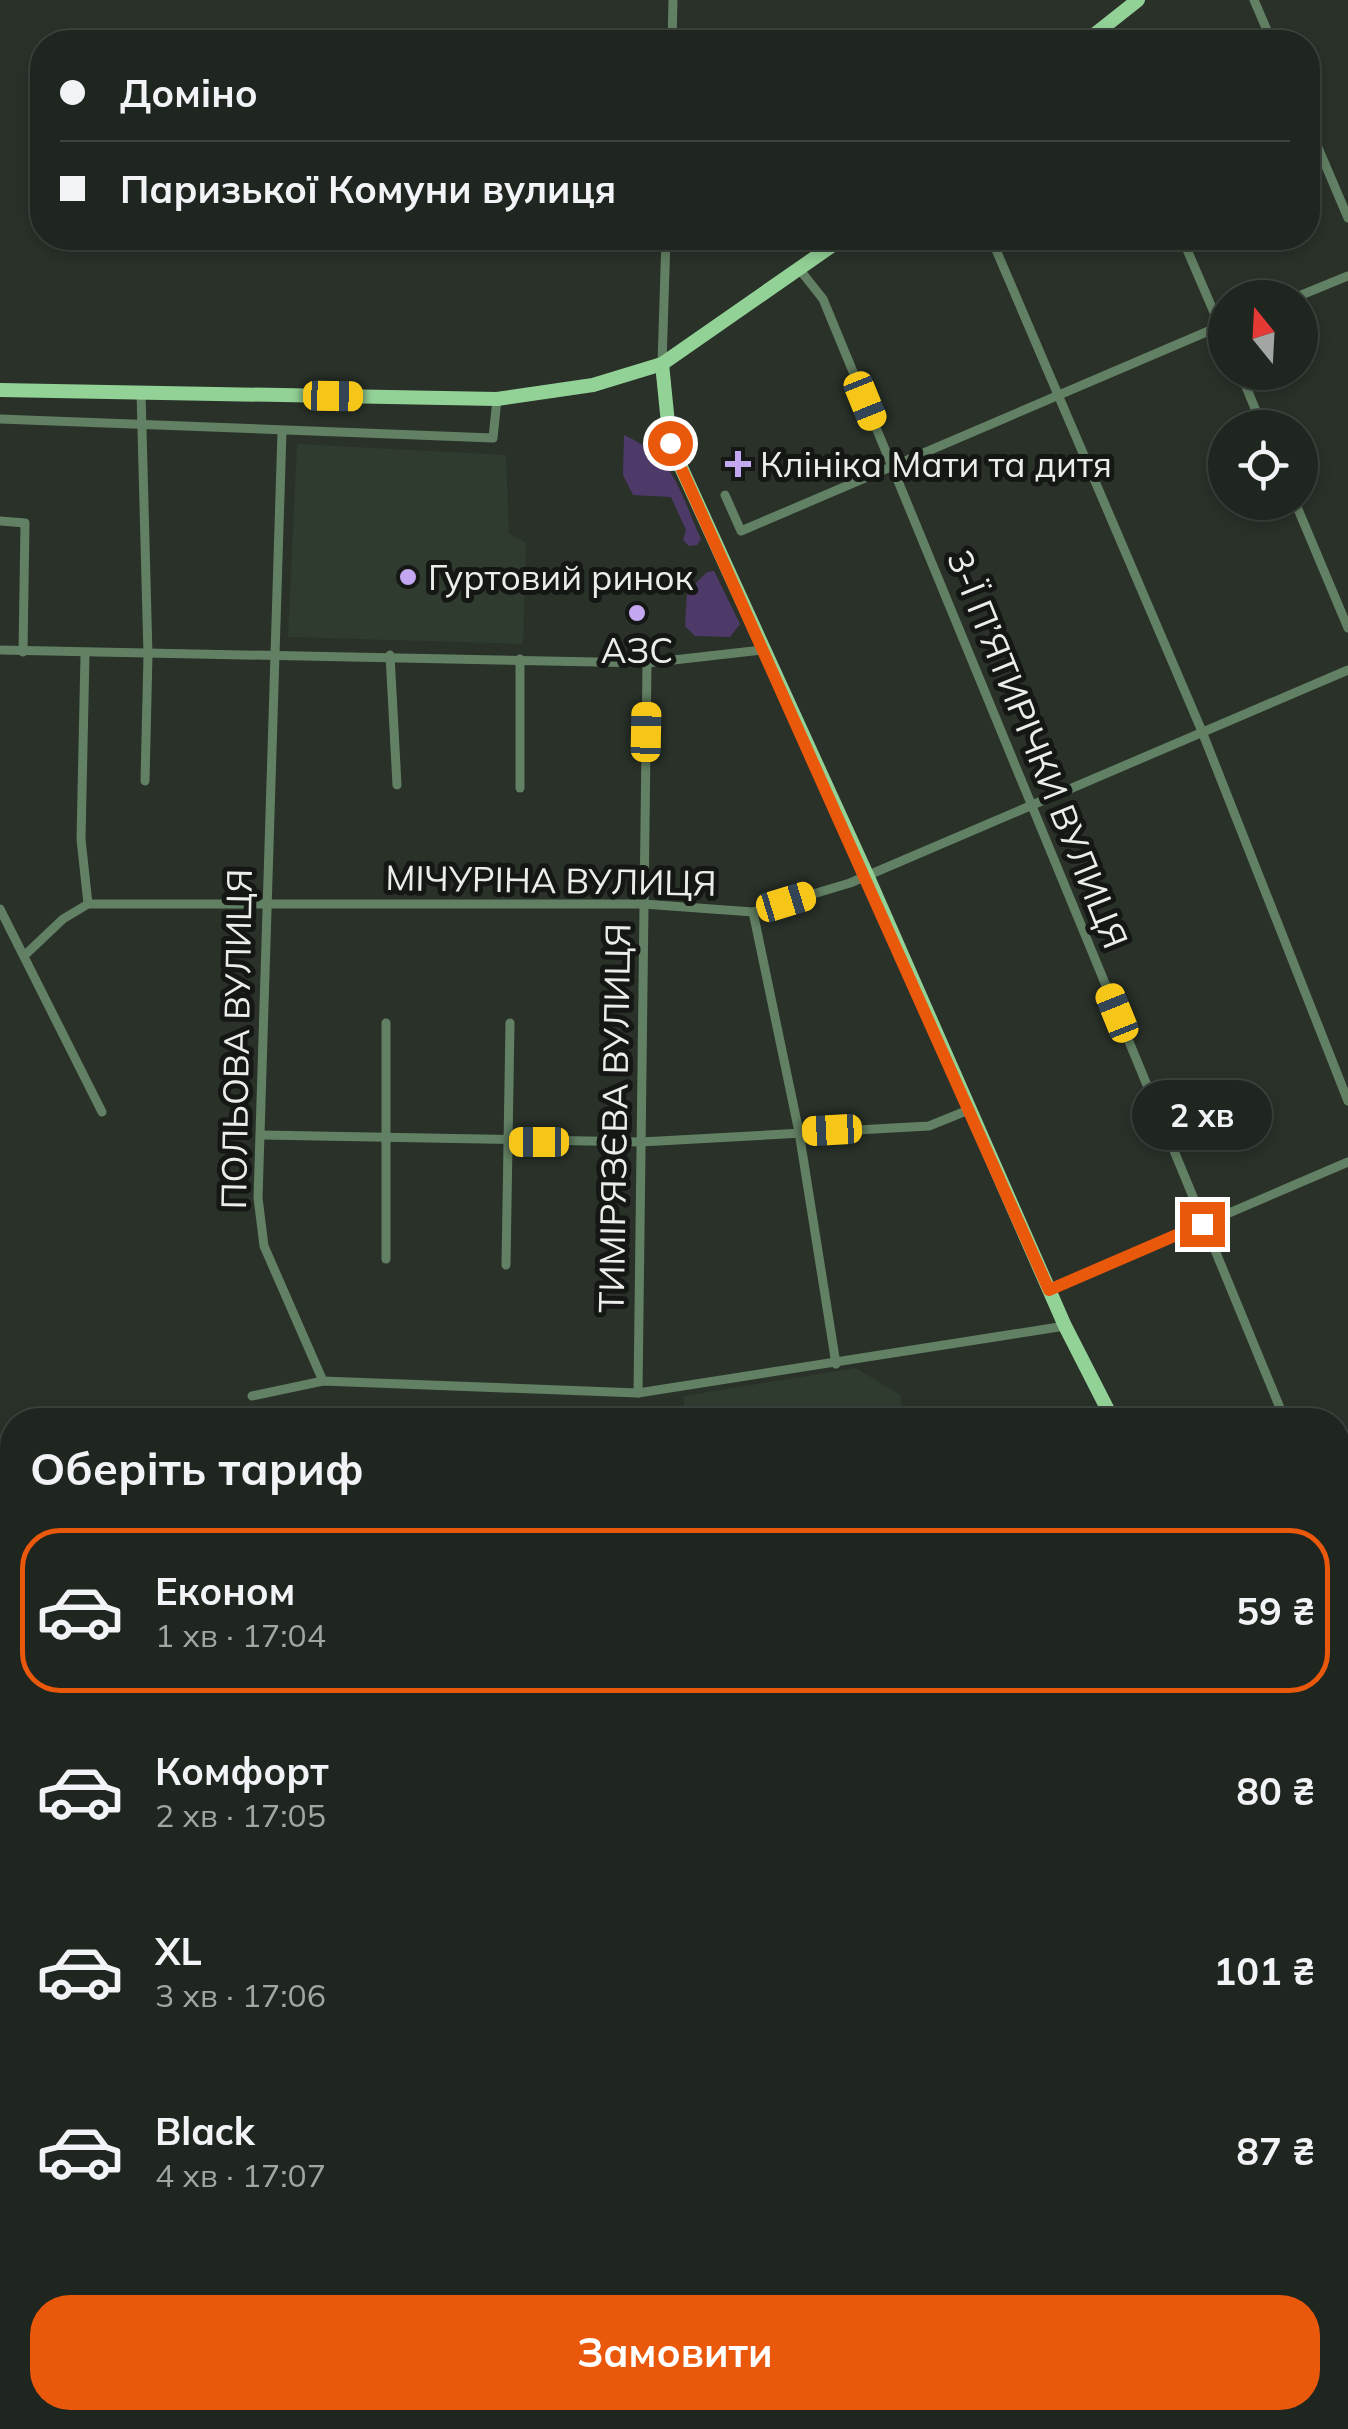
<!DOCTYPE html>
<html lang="uk">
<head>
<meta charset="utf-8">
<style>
  :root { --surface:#1f251f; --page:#272d28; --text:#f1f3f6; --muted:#a1a5a4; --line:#3c423d; --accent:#ea580c }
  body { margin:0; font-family:Mulish,sans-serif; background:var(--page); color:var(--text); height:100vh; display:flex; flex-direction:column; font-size:38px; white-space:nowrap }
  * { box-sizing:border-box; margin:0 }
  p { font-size:32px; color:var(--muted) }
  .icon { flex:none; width:55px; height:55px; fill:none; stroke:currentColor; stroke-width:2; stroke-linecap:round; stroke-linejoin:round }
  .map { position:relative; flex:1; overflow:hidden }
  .drawer { position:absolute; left:0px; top:1408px; width:1350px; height:1022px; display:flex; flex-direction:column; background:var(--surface); border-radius:40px 40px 0 0; box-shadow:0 5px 15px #0003,0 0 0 2px var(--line) }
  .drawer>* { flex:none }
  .banner { position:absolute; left:30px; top:30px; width:1290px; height:220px; border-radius:40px; box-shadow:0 5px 15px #0003,0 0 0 2px var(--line); display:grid; align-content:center; height:220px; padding:0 30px; background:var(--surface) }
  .needle { width:65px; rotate:342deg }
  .controls { position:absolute; left:1208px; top:280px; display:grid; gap:20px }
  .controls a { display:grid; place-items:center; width:110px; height:110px; border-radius:50%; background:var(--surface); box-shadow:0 5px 15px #0003,0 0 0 2px var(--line); font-size:50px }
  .end { position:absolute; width:45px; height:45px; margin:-22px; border:12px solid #ea580c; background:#fff; box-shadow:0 0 0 5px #fff }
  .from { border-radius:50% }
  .bubble { position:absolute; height:70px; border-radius:35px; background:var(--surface); box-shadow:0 5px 15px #0003,0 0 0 2px var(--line); font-size:32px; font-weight:700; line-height:70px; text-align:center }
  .car { position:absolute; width:30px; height:60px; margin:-30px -15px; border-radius:12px; box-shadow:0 0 8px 2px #0007; background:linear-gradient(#f5c518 24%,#345 0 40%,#f5c518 0 76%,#345 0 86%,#f5c518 0) }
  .banner b { display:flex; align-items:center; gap:35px; height:95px; font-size:38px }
  .banner b+b { border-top:2px solid var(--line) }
  .banner i { width:25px; height:25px; background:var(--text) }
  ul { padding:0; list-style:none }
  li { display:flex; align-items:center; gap:30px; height:165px; margin:0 20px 15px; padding:0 10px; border:5px solid transparent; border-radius:40px }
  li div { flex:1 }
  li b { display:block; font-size:38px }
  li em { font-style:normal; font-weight:700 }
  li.on { border-color:var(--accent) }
  li>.icon { width:90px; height:90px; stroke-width:1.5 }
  h2 { padding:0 30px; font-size:45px; line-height:120px }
  .cta { display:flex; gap:20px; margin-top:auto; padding:20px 30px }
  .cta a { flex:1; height:115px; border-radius:40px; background:var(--accent); color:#fff; font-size:40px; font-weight:700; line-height:115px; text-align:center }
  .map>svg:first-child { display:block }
</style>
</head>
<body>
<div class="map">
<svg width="1348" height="2429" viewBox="0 0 1348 2429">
  <rect width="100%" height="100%" fill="#293129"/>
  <g fill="#2f3b2f">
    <polygon points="297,444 506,455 509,533 526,543 523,644 288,637"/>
    <polygon points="856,1368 900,1395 905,1420 609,1420 684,1408 683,1396"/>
    <polygon points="12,1832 12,2418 345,2418 348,2429 0,2429 0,1836"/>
  </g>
  <g fill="#4e3a69">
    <path d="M624,435C676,459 678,489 701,539L697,545L689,546L683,540L686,530L671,497L633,495L623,475Z"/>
    <polygon points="714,571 740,624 730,637 695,636 685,626 687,592 707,572"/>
    <polygon points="1341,2209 1348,2211 1348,2429 1265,2429 1267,2418 1338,2418 1338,2217"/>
    <polygon points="362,2418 464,2418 475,2422 476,2429 348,2429"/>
  </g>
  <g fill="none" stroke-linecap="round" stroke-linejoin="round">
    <g stroke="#628063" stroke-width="9">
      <polyline points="1254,0 1272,42"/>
      <polyline points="672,42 673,0"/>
      <polyline points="1308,124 1348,218"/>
      <polyline points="991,238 1201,729 1348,1101"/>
      <polyline points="1182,238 1225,338"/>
      <polyline points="800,270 823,299 1285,1420"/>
      <polyline points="1294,298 1348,276"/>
      <polyline points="662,364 666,238"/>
      <polyline points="1240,372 1263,428"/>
      <polyline points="141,392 148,655 145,781"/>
      <polyline points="0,419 493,438 497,399"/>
      <polyline points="282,431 258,1198 264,1246 323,1381"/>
      <polyline points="725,495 741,531 1225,324"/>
      <polyline points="1295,502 1348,628"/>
      <polyline points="0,521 25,523 23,652"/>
      <polyline points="0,650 647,663 762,650"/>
      <polyline points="85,655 81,839 88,904"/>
      <polyline points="390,655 397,785"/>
      <polyline points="520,788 520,659"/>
      <polyline points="0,909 102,1112"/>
      <polyline points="753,912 799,1132 836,1364"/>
      <polyline points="25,955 63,919 88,904 643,904 753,912 850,883 1348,670"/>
      <polyline points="386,1023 386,1259"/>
      <polyline points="261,1135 641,1142 929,1126 971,1109"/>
      <polyline points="506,1265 510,1023"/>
      <polyline points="1049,1290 1348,1162"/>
      <polyline points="638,1393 647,663"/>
      <polyline points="252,1396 323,1381 638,1393 1065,1326"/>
    </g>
    <g stroke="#93d297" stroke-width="14">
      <polyline points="1085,42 1138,0"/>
      <polyline points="662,364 670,443 867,875 1065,1326 1113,1420"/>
      <polyline points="0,390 497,399 593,385 662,364 843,238"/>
      <polyline points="1338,1715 1348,1724"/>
    </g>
  </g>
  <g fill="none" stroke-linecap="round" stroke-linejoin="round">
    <polyline stroke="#ea580c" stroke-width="12" points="670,443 1049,1290 1202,1224"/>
  </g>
  <g fill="#c4a7f1" stroke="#141714" stroke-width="4">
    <path d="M733 449h10v10h10v10h-10v10h-10v-10h-10v-10h10z"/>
    <circle cx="408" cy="577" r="10"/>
    <circle cx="637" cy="613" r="10"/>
  </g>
  <g text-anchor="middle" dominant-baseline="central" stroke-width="10" stroke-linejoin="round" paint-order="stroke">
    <g font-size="35" fill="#e9eee9" stroke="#141714" text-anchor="start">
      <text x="760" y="464">Клініка Мати та дитя</text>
      <text x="428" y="577">Гуртовий ринок</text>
      <text x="637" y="650" text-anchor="middle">АЗС</text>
    </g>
    <g font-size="35" fill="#e9eee9" stroke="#141714">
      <text transform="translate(1038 749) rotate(68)">3-Ї П’ЯТИРІЧКИ ВУЛИЦЯ</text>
      <text transform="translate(551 880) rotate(1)">МІЧУРІНА ВУЛИЦЯ</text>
      <text transform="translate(236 1039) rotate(-89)">ПОЛЬОВА ВУЛИЦЯ</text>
      <text transform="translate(614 1118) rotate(-89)">ТИМІРЯЗЄВА ВУЛИЦЯ</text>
    </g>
  </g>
</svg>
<div class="controls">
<a><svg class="needle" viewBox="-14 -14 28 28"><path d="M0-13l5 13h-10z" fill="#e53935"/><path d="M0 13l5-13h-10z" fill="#a1a5a4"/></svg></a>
<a><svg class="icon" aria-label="locate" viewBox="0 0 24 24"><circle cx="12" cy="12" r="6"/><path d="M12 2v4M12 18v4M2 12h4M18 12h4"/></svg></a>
</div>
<i class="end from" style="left:670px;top:443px"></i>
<i class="end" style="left:1202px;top:1224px"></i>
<div class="bubble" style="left:1132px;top:1080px;width:140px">2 хв</div>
<i class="car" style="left:333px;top:396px;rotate:91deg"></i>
<i class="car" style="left:865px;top:401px;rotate:158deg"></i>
<i class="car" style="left:646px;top:732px;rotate:1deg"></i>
<i class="car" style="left:786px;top:902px;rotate:73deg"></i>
<i class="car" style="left:1117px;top:1013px;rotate:338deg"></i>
<i class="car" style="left:832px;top:1130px;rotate:267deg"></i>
<i class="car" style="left:539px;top:1142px;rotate:270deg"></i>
<div class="banner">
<b><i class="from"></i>Доміно</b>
<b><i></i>Паризької Комуни вулиця</b>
</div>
<section class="drawer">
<h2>Оберіть тариф</h2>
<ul>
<li class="on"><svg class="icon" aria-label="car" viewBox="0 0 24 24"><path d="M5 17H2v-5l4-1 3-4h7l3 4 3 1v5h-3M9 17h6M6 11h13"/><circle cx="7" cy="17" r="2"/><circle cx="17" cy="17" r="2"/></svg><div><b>Економ</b><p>1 хв · 17:04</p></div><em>59 ₴</em></li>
<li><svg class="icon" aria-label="car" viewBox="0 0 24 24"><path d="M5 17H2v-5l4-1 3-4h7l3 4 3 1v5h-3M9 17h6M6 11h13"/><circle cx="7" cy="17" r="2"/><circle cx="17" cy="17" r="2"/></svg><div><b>Комфорт</b><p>2 хв · 17:05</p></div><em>80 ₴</em></li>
<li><svg class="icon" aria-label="car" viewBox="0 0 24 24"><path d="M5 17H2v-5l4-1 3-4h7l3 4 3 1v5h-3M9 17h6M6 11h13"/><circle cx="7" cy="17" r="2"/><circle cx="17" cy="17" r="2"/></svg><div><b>XL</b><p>3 хв · 17:06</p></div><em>101 ₴</em></li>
<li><svg class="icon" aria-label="car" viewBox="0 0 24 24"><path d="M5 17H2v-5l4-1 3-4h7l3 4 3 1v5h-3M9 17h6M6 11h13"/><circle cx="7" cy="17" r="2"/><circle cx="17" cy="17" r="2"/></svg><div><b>Black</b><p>4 хв · 17:07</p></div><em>87 ₴</em></li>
</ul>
<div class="cta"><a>Замовити</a></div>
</section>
</div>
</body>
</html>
